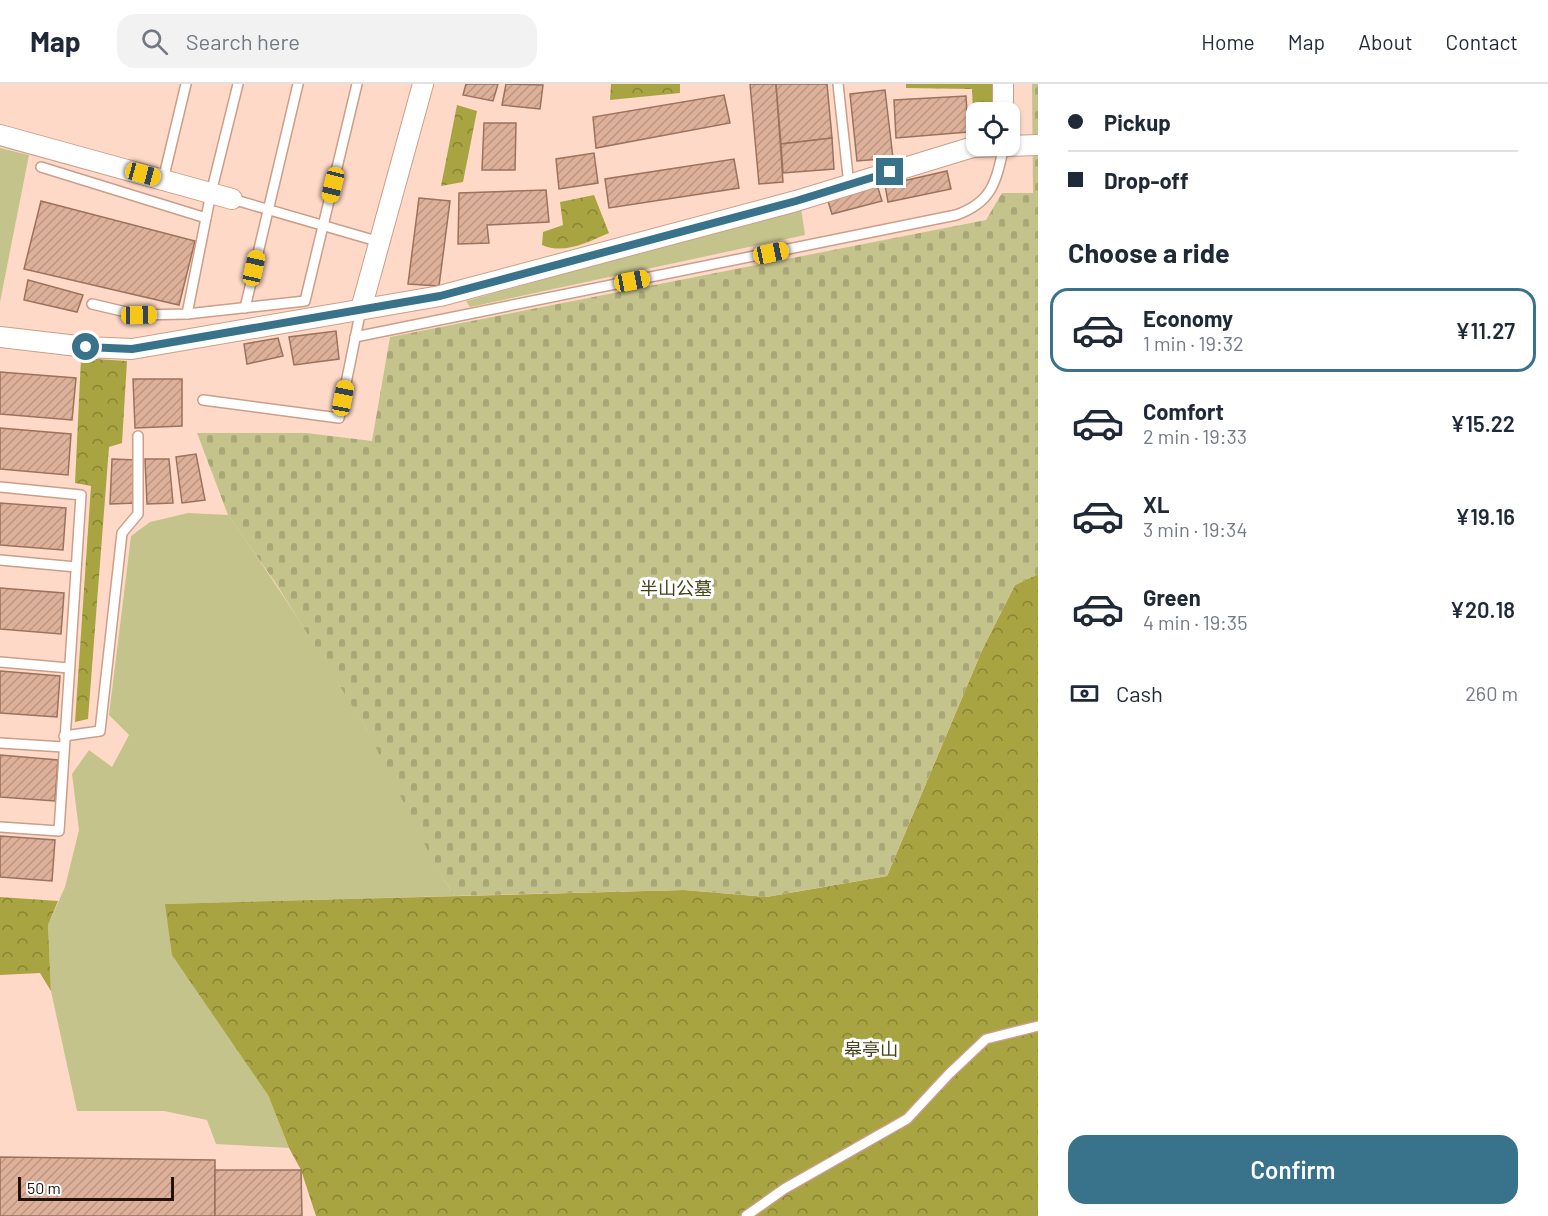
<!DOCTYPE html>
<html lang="en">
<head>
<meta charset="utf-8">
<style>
  :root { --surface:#fff; --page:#f2f2f3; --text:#1f2937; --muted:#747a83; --line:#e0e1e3; --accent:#38738b }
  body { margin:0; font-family:Barlow,"Noto Sans SC",sans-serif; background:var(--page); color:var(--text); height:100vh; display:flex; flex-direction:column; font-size:22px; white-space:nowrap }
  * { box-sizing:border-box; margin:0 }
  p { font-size:20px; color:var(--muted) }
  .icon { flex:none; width:33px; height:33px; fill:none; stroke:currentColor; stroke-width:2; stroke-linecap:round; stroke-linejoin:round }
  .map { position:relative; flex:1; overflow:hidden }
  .drawer { display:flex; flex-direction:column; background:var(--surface); width:510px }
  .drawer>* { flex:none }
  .hud { display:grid; align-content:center; height:132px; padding:0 30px; background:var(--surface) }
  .controls { position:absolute; left:966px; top:18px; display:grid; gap:12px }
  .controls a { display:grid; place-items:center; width:54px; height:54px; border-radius:12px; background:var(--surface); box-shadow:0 2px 4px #0004; font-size:30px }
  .scale { position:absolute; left:18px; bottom:15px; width:156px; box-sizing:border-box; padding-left:6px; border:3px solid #22120a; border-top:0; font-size:16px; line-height:21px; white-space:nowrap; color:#22120a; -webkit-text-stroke:4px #fff; paint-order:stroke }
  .end { position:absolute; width:27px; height:27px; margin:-14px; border:8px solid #38738b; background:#fff; box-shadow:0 0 0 3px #fff }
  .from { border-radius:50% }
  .car { position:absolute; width:18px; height:36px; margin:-18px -9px; border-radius:8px; box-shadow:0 0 4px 2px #0007; background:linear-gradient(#f5c518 24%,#345 0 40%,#f5c518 0 76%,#345 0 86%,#f5c518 0) }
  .hud b { display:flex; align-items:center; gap:21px; height:57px; font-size:22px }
  .hud b+b { border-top:2px solid var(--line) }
  .hud i { width:15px; height:15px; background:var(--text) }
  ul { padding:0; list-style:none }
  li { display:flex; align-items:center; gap:18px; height:84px; margin:0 12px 9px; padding:0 18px; border:3px solid transparent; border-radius:18px }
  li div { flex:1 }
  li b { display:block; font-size:22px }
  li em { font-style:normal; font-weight:600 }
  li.active { border-color:var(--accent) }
  li>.icon { width:54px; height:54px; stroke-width:1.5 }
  h2 { padding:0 30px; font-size:27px; line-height:72px }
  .pay { display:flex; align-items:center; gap:15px; height:66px; padding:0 30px; font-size:22px }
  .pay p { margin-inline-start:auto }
  .action { display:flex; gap:12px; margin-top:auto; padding:12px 30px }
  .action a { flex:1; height:69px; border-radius:18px; background:var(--accent); color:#fff; font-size:24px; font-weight:600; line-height:69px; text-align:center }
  header { display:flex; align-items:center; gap:36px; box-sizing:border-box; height:84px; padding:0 30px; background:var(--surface); border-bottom:2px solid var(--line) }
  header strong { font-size:28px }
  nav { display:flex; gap:33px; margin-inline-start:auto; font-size:21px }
  .search { width:420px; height:54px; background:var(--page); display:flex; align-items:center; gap:15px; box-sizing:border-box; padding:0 21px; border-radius:18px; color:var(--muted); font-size:22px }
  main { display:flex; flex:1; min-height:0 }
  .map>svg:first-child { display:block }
</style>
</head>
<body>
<header>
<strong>Map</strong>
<div class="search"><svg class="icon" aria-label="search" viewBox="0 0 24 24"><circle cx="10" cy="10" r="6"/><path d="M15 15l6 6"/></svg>Search here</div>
<nav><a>Home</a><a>Map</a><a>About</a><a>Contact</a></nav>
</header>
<main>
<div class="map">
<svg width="1038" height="1132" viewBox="0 0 1038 1132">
  <defs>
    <pattern id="forest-crowns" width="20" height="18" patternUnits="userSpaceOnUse" patternTransform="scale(1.5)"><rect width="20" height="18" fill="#a8a441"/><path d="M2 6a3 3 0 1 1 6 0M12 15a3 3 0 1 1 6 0" fill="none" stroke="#888435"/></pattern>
    <pattern id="cemetery-stones" width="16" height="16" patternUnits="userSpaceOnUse" patternTransform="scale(1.5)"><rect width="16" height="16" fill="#c5c38c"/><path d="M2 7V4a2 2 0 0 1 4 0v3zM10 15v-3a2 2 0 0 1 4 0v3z" fill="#a9a677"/></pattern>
    <pattern id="building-hatch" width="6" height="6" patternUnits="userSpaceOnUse" patternTransform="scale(1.5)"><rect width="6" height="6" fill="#ddb09a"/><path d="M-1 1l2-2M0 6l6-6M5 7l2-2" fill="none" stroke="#bd9683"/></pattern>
  </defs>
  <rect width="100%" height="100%" fill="#ffd9c7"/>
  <g fill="#c5c38c">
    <polygon points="0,64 29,71 0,218"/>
    <polygon points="801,124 805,151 470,223 466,217"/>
    <path d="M188,429L228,431C276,499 322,570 365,642C397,698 421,757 454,812L165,820L268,1011L289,1064L216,1060L207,1036L164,1027H77L51,907L48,841L65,803L79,746L72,690L89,666L112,683L129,651L109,631L131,452L150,438Z"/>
  </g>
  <g fill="url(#forest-crowns)">
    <polygon points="611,0 680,0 680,9 610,16"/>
    <polygon points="906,0 992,0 994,28 976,28 976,52 974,53 972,5 906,4"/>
    <polygon points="457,21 477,27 463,98 441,102"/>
    <path d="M594,111L609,149C588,158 564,171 542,161L543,148L563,141L560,118Z"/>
    <polygon points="81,274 127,277 122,359 109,363 88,635 75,638 91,402 75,399"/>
    <polygon points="1038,490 1038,1132 316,1132 301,1086 289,1064 268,1011 172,871 165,820 684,806 766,813 887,792 983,564 1015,501"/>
    <polygon points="0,813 58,817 48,841 51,907 40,889 0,891"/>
  </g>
  <polygon fill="url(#cemetery-stones)" points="1032,0 1038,0 1038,490 1015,501 983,564 887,792 766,813 684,806 454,812 430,771 366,644 277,501 228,431 197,349 306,349 372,357 390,253 986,136 1002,109 1033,109"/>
  <g fill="url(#building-hatch)" stroke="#9b725d" stroke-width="1.5">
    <polygon points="466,0 498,0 493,17 463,11"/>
    <polygon points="506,0 543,1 540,25 502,21"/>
    <polygon points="750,0 776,0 783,98 759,100"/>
    <polygon points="776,0 827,0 832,54 781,60"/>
    <polygon points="885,6 893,74 857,77 850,10"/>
    <polygon points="724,11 730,39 596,64 593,33"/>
    <polygon points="966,12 968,48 896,54 894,16"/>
    <polygon points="484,39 516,39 515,86 482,86"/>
    <polygon points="832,54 834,85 783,89 781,60"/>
    <polygon points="594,69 598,99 559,105 556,75"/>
    <polygon points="734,75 739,104 609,124 605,95"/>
    <polygon points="947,87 951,105 888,118 885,101"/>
    <polygon points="877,101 882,117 832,130 827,114"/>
    <polygon points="546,106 549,138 487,141 489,159 458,160 459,109"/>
    <polygon points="419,114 450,117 439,202 408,200"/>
    <polygon points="41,117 195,157 179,221 24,185"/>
    <polygon points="28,196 83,211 77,228 24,216"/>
    <polygon points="336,247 339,275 294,281 289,253"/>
    <polygon points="278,254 283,272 247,280 244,260"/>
    <polygon points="0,288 76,294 72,336 0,330"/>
    <polygon points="133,295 182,295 182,342 135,344"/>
    <polygon points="0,344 71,350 68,391 0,385"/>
    <polygon points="196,370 205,416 182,419 176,373"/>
    <polygon points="112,375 136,376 137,419 110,420"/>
    <polygon points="145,375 169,375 173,419 147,420"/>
    <polygon points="0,419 66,424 63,466 0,461"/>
    <polygon points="0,504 64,509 61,550 0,545"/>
    <polygon points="0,587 60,592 57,633 0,629"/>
    <polygon points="0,671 58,676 55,717 0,713"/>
    <polygon points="0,752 55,756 52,797 0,793"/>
    <polygon points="0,1073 215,1076 215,1132 0,1132"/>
    <polygon points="215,1086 301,1086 302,1132 215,1132"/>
  </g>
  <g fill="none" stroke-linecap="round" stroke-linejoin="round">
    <defs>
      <g id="lane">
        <polyline points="838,0 849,101"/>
        <polyline points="41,83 206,134"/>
        <polyline points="163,96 186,0"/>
        <polyline points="232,115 380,158"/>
        <polyline points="92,220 139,231 187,230 305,217 357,0"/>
        <polyline points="245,224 298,0"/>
        <polyline points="187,230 211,109 238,0"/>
        <path d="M355,253L956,131C993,118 996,97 1004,62"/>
        <polyline points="203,316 339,334 361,225"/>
        <polyline points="0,403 81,411 59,747 0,743"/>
        <polyline points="0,476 76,483"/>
        <polyline points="0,578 69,584"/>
        <polyline points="64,652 100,647 122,449 138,430 138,352"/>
        <polyline points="0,659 63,663"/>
        <polyline points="746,1132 784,1105 907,1035 949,990 986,955 1038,942"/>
      </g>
      <g id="street">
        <polyline points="1003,0 1003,28"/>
        <polyline points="0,51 232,115"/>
        <polyline points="361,225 423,0"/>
        <polyline points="0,253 86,263 132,265 440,212 796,117 973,63 1038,61"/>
      </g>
    </defs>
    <use href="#lane" stroke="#cb9e89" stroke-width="12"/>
    <use href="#street" stroke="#cb9e89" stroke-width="22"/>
    <use href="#lane" stroke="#fff" stroke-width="9"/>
    <use href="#street" stroke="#fff" stroke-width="20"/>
  </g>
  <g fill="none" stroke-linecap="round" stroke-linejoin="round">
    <polyline stroke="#38738b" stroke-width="8" points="86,263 132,265 440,212 796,117 890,88"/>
  </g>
  <g text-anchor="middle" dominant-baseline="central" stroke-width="6" stroke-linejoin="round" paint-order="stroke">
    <g font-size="18" fill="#444218" stroke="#fff">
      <text x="676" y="504">半山公墓</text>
      <text x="871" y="965">皋亭山</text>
    </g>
  </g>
</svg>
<div class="controls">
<a><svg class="icon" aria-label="locate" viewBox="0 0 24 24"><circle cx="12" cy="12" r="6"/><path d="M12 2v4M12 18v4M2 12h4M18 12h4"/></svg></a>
</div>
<div class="scale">50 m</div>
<i class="end from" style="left:86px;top:263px"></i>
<i class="end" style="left:890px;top:88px"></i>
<i class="car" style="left:143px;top:90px;rotate:105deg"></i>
<i class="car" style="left:333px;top:101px;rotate:194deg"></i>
<i class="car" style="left:771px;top:169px;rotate:78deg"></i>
<i class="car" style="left:254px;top:184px;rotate:13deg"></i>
<i class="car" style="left:632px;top:197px;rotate:79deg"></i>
<i class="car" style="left:139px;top:231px;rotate:89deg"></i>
<i class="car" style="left:343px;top:314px;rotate:11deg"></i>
</div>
<section class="drawer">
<div class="hud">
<b><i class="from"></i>Pickup</b>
<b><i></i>Drop-off</b>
</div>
<h2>Choose a ride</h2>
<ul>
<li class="active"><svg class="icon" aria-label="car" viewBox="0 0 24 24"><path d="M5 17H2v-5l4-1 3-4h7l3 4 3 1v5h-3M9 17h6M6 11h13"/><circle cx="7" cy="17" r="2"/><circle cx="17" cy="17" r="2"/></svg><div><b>Economy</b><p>1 min · 19:32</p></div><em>¥11.27</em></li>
<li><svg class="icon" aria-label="car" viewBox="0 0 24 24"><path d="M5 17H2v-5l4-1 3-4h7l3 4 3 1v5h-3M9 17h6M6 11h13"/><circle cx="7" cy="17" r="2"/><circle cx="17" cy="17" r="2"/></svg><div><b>Comfort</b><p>2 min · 19:33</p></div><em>¥15.22</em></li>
<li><svg class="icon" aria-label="car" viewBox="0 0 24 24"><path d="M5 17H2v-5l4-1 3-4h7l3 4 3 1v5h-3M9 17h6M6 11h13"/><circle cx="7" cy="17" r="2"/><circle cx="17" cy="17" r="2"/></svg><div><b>XL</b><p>3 min · 19:34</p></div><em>¥19.16</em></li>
<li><svg class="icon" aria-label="car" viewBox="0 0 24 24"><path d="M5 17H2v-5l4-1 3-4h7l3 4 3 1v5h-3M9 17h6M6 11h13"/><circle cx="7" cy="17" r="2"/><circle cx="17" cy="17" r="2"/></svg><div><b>Green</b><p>4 min · 19:35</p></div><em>¥20.18</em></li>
</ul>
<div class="pay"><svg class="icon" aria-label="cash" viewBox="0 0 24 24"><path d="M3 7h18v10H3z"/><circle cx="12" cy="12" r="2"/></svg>Cash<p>260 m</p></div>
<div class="action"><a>Confirm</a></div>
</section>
</main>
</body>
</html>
